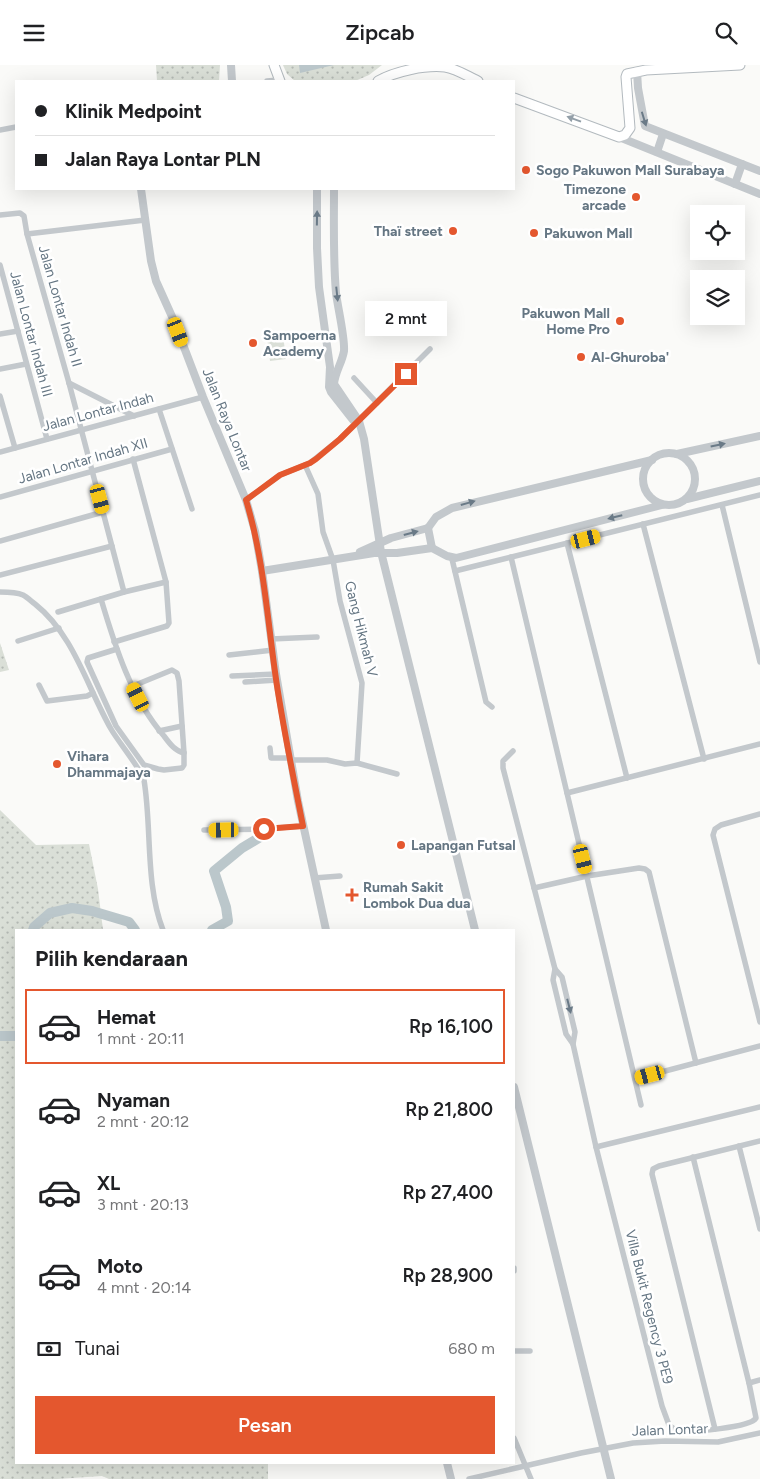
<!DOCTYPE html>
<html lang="id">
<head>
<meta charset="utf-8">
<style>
  :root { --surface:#fff; --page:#f6f6f6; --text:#202124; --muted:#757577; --line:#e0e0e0; --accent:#e4572e }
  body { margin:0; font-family:Figtree,sans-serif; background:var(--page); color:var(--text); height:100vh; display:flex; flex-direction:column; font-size:19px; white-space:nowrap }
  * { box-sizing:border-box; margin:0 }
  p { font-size:16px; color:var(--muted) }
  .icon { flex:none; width:28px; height:28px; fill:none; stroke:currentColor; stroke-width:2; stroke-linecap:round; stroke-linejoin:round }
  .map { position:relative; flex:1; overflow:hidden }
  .drawer { position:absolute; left:15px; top:864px; width:500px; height:535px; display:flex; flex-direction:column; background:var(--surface); border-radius:0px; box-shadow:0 5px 20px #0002 }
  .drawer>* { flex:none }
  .hud { position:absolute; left:15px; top:15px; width:500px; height:110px; border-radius:0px; box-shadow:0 5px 20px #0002; display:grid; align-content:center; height:110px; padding:0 20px; background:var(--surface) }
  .buttons { position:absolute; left:690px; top:140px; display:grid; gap:10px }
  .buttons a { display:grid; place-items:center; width:55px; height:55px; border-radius:0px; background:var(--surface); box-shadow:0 5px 20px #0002; font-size:25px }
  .end { position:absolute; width:22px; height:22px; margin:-11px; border:6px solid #e4572e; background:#fff; box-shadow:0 0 0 2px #fff }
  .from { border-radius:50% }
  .bubble { position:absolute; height:35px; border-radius:0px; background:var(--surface); box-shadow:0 5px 20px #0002; font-size:16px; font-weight:600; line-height:35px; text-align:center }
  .car { position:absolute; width:15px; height:30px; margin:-15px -8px; border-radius:6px; box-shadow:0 0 4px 1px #0007; background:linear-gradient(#f5c518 24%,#345 0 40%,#f5c518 0 76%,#345 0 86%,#f5c518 0) }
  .hud b { display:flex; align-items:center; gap:18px; height:48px; font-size:19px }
  .hud b+b { border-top:1px solid var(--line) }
  .hud i { width:12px; height:12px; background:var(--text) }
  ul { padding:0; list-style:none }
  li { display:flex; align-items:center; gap:15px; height:75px; margin:0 10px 8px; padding:0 10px; border:2px solid transparent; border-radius:0px }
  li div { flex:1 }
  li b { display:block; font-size:19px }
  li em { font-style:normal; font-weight:600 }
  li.current { border-color:var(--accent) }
  li>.icon { width:45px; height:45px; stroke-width:1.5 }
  h2 { padding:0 20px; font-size:22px; line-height:60px }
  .pay { display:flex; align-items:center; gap:12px; height:55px; padding:0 20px; font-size:19px }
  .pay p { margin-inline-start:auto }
  .cta { display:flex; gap:10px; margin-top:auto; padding:10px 20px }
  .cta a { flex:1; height:58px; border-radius:0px; background:var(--accent); color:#fff; font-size:20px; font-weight:600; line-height:58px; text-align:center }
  header { display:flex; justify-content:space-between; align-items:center; height:65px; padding:0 20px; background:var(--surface); font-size:22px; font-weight:600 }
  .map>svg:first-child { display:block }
</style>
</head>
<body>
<header><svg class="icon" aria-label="menu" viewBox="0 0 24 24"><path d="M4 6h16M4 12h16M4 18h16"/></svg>Zipcab<svg class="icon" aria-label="search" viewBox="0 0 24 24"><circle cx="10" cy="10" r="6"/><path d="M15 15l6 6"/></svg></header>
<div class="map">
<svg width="760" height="1414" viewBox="0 0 760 1414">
  <defs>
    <pattern id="grass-dots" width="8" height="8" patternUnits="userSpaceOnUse" patternTransform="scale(1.25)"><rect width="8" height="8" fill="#dadfd7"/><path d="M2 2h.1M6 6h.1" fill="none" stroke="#b4b9b4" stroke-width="1.8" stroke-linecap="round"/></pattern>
  </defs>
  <rect width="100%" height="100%" fill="#fafaf8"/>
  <g fill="url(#grass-dots)">
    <polygon points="156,0 220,0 219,16 157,16"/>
    <polygon points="283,0 382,0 369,10 355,16 295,16 287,9"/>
    <polygon points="0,578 9,605 0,607"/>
    <polygon points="0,745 36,780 89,779 98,824 103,865 16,865 16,1398 268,1398 268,1414 109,1414 102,1411 57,1414 0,1414"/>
  </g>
  <polygon fill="#dadfd7" points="283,270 286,294 270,296 267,273"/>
  <polygon fill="#bbc7cb" points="299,0 334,0 300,8"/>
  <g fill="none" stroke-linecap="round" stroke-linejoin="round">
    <g stroke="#bbc7cb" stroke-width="10">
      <polyline points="33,865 34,862 50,848 72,843 92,846 129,857 135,865"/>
      <polyline points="212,865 228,856 226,842 214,806 242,783 267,768"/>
      <polyline points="0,971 16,971"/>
    </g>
    <defs>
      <g id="secondary">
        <polyline points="274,0 280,16"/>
        <path d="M378,16C396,6 425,0 445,2C457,4 467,11 478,16"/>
        <polyline points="514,33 619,72 625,70 630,63 626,12 627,9 646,5 740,0"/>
      </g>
    </defs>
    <use href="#secondary" stroke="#b3babf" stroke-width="11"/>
    <g stroke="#c3c8cc" stroke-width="5.5">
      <polyline points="267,16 279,15"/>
      <polyline points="0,65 16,62"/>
      <polyline points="0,150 20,148 24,151 27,169 69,318 124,527"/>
      <polyline points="27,169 145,155"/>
      <polyline points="0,200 47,374"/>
      <polyline points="0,269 18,266"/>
      <polyline points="0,304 26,299"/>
      <polyline points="354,313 377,338"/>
      <polyline points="69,318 134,351"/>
      <polyline points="0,331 15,383"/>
      <polyline points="159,344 192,444"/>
      <polyline points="0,387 203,332"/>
      <polyline points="305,400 318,429 323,467 333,495 340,536 362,618 357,698"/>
      <polyline points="0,432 172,384"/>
      <polyline points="246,435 280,410 310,398 340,374 430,284"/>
      <polyline points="722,440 760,597"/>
      <polyline points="643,459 704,694"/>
      <polyline points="0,476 103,447"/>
      <polyline points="567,478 627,713"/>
      <polyline points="511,492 641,1040"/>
      <polyline points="456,493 452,494 486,637 492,642"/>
      <polyline points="455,506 760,430"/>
      <polyline points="0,510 112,481"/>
      <path d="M0,527C7,527 16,527 23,530C27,532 31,536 35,539C74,570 87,622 111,664C117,675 143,707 144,715C152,763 145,819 163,865"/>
      <path d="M101,534C115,581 131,633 164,671C170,679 175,686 184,688"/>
      <polyline points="58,547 124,527 166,517"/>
      <polyline points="271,574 317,572"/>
      <polyline points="18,576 59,563"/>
      <polyline points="114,577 167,561 169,558 166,517 133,394"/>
      <polyline points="117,584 88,593 87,597 116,661 144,700 158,704 164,705 182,703 184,700 184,688 179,616 177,608 172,605 133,621"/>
      <polyline points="229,590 273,585"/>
      <polyline points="232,611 276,609"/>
      <polyline points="245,617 277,615"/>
      <polyline points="39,620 47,636 87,631 93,628"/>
      <polyline points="159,666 182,661"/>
      <polyline points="270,683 271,693 291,693"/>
      <polyline points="513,686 503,696 503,703 555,904 562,912 575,967 573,979"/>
      <polyline points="291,695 327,695 345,699 357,698 397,709"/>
      <polyline points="567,728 760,679"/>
      <polyline points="760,749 721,760 715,764 713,770 760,957"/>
      <polyline points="204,765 264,764 303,761"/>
      <polyline points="314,813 340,811"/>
      <polyline points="534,823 587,811 639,803 645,804 649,807 696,998"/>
      <path d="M555,904L553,915L566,969L573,979L596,1082L662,1341L669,1360C672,1363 675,1365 679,1366C692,1367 750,1363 756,1353L749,1318L693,1092"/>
      <polyline points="635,1014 760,981"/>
      <polyline points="739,1081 760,1164"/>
      <polyline points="596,1082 760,1042"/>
      <polyline points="514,1203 514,1206"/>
      <polyline points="514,1286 530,1286"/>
      <polyline points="749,1318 760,1315"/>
      <polyline points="715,1364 652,1109 653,1104 659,1101 760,1076"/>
      <polyline points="514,1373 531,1414"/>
      <polyline points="469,1414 581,1388 633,1378 665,1376 718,1377 760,1368"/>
    </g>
    <g stroke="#c3c8cc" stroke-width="8">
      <polyline points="231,0 232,16"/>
      <polyline points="637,6 638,23 645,61 760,106"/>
      <polyline points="619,72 760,129"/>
      <polyline points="657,87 663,69"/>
      <polyline points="735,119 742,99"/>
      <polyline points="141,124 151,196 156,216 174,256 203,332 246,435 255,466 262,506 276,609 298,736 326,865"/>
      <polyline points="317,124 317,183 319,222 330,302 329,322 331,327 353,355"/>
      <path d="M334,124C334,159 333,193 336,228C338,244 345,272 344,286C342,298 335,307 334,319L359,356L364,374L381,487L475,865"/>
      <circle cx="669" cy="414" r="26"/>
      <polyline points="677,389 760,371"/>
      <polyline points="687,434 760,416"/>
      <polyline points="428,463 432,483"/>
      <polyline points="360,487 391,473 428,463 436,452 452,443 652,395"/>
      <polyline points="262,506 374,488 397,488 432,483 447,491 456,493 662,440"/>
      <polyline points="514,1022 611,1414"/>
      <polyline points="447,1398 451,1414"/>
    </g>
    <use href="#secondary" stroke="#fff" stroke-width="9"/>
  </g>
  <defs><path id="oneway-solid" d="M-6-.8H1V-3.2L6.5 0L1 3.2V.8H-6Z" transform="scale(1.25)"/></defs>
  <use fill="#939fa8" href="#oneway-solid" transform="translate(574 54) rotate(-160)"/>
  <g fill="#6a7a87">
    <use href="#oneway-solid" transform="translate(644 54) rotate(73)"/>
    <use href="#oneway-solid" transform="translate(317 153) rotate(-89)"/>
    <use href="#oneway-solid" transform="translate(337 229) rotate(84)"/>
    <use href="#oneway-solid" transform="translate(718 380) rotate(-12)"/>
    <use href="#oneway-solid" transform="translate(468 438) rotate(-16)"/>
    <use href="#oneway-solid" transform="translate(615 452) rotate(166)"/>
    <use href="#oneway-solid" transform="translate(411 468) rotate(-15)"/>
    <use href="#oneway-solid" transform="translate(569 941) rotate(76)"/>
  </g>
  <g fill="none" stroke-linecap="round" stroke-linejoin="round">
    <path stroke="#e4572e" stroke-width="6" d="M264,764L303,761C293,710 282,658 275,607C267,549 263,491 246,435L280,410L310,398L316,394L340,374L406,309"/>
  </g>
  <g fill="#e4572e" stroke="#fff" stroke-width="2">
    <circle cx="526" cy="105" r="5"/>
    <circle cx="636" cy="132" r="5"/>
    <circle cx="453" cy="166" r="5"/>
    <circle cx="534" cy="168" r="5"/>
    <circle cx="620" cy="256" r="5"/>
    <circle cx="253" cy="278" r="5"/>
    <circle cx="581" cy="292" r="5"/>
    <circle cx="57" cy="699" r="5"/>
    <circle cx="401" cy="780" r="5"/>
    <path d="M349.5 822.5h5v5h5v5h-5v5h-5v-5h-5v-5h5z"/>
  </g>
  <g text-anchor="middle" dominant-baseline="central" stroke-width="5" stroke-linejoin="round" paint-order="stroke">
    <g font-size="14" font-weight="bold" fill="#657683" stroke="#fff" text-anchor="start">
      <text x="536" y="105">Sogo Pakuwon Mall Surabaya</text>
      <text x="626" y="124" text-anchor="end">Timezone<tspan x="626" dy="16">arcade</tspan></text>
      <text x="443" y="166" text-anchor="end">Thaï street</text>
      <text x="544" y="168">Pakuwon Mall</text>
      <text x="610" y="248" text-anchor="end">Pakuwon Mall<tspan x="610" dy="16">Home Pro</tspan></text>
      <text x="263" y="270">Sampoerna<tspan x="263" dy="16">Academy</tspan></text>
      <text x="591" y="292">Al-Ghuroba'</text>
      <text x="67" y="691">Vihara<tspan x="67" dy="16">Dhammajaya</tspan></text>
      <text x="411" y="780">Lapangan Futsal</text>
      <text x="363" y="822">Rumah Sakit<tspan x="363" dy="16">Lombok Dua dua</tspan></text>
    </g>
    <g font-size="14" fill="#657683" stroke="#fff">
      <text transform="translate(60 241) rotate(74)">Jalan Lontar Indah II</text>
      <text transform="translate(31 269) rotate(75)">Jalan Lontar Indah III</text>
      <text transform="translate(98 347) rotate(-15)">Jalan Lontar Indah</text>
      <text transform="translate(227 355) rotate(68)">Jalan Raya Lontar</text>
      <text transform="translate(83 396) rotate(-16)">Jalan Lontar Indah XII</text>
      <text transform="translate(361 564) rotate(76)">Gang Hikmah V</text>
      <text transform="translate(649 1242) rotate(76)">Villa Bukit Regency 3 PE9</text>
      <text transform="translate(670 1365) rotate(-2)">Jalan Lontar</text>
    </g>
  </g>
</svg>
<div class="buttons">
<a><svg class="icon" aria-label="locate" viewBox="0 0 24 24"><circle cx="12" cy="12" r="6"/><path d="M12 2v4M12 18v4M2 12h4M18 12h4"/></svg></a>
<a><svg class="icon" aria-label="layers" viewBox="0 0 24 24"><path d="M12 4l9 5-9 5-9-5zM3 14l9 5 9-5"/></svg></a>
</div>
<i class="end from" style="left:264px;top:764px"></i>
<i class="end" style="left:406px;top:309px"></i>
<div class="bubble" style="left:365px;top:236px;width:82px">2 mnt</div>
<i class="car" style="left:178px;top:267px;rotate:159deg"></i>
<i class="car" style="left:100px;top:434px;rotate:165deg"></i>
<i class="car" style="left:586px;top:474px;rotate:76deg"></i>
<i class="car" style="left:138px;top:632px;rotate:333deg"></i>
<i class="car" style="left:224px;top:765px;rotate:269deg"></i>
<i class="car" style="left:583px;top:794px;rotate:166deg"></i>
<i class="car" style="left:650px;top:1010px;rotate:255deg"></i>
<div class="hud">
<b><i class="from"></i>Klinik Medpoint</b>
<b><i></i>Jalan Raya Lontar PLN</b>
</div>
<section class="drawer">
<h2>Pilih kendaraan</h2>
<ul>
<li class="current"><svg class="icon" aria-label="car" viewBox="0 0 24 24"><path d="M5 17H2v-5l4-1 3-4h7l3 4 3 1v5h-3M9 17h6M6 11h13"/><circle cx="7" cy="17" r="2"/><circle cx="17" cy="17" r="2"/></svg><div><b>Hemat</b><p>1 mnt · 20:11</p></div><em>Rp 16,100</em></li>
<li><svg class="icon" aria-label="car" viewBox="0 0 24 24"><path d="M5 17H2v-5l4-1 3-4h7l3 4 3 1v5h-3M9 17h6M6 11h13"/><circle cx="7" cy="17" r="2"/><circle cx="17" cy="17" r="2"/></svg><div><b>Nyaman</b><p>2 mnt · 20:12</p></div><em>Rp 21,800</em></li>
<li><svg class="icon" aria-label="car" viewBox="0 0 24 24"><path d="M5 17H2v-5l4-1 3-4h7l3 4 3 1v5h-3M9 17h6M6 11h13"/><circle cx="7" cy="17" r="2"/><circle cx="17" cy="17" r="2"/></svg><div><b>XL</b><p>3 mnt · 20:13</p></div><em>Rp 27,400</em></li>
<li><svg class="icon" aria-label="car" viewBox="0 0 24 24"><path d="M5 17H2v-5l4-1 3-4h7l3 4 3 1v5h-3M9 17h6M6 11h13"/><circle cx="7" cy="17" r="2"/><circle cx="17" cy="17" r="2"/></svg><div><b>Moto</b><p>4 mnt · 20:14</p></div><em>Rp 28,900</em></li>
</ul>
<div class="pay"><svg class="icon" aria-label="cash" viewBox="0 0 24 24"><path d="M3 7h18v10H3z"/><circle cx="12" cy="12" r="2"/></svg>Tunai<p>680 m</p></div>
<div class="cta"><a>Pesan</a></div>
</section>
</div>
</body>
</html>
